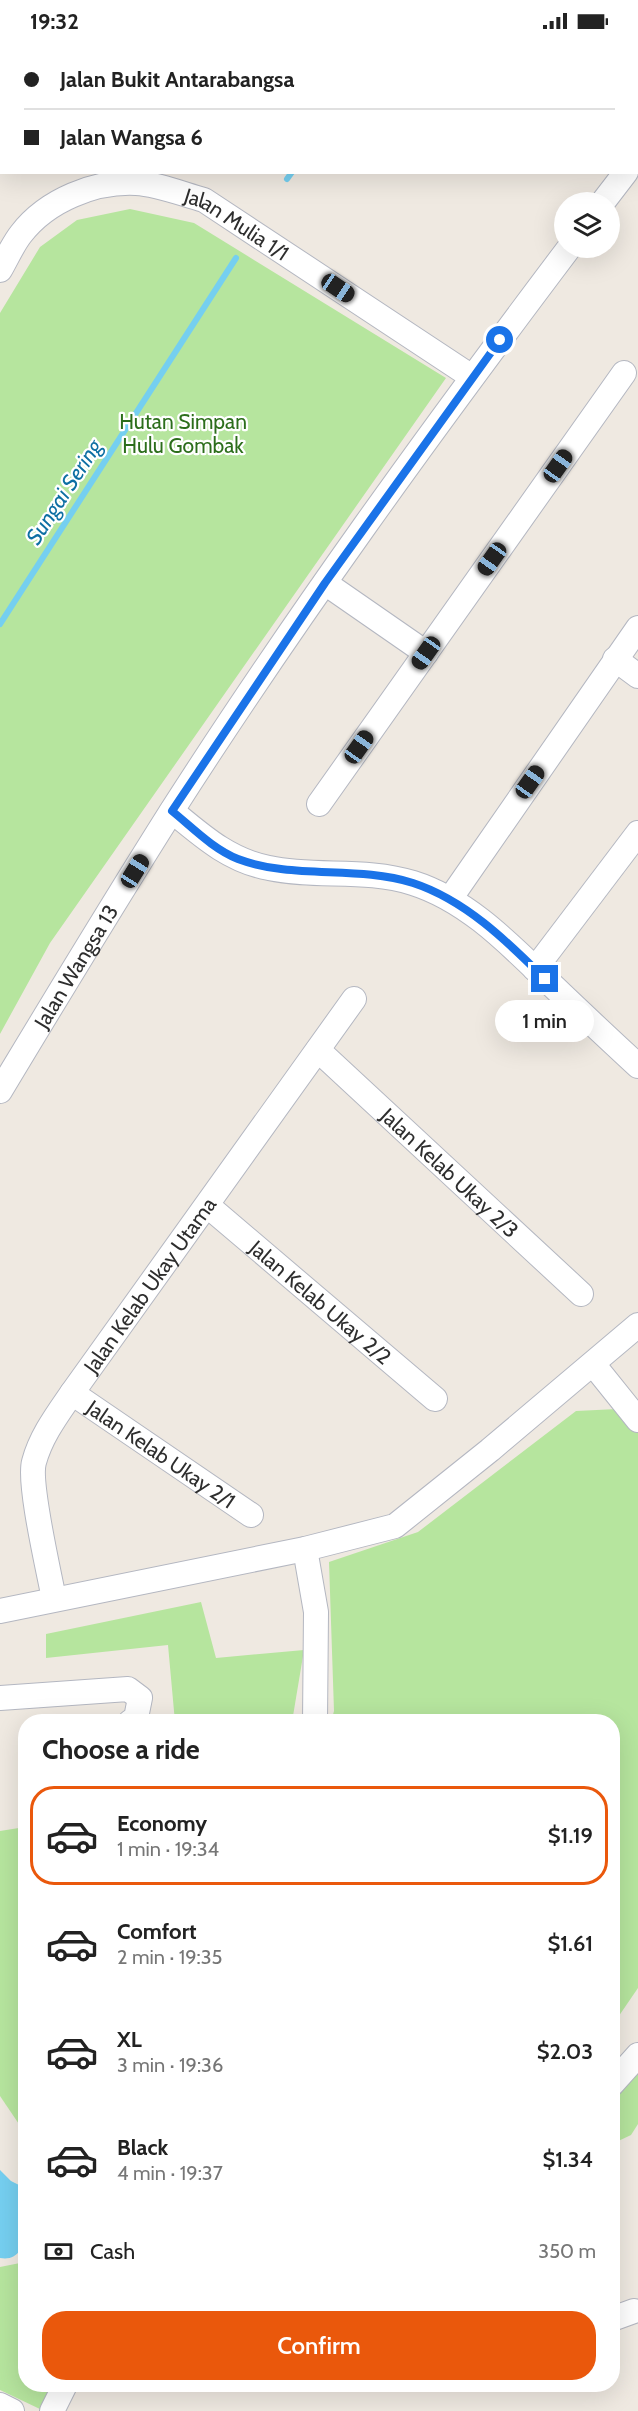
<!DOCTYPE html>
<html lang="en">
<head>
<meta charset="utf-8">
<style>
  :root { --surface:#fff; --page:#f6f6f6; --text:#222; --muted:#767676; --line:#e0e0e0; --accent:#ea580c }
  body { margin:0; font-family:Cabin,sans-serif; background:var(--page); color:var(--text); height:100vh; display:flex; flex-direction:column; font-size:22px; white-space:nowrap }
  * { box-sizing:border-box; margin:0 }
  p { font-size:20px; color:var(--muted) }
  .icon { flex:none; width:33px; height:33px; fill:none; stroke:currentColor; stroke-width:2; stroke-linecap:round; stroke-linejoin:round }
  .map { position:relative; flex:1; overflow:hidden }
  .details { position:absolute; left:18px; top:1672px; width:602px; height:678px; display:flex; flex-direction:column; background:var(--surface); border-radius:24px; box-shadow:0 6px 24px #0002 }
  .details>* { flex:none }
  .guide { position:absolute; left:0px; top:0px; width:639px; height:132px; box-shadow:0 6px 24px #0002; display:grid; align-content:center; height:132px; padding:0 24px; background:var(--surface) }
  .buttons { position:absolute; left:554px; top:150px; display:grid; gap:12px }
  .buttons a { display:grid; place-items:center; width:66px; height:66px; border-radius:50%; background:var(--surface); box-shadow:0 6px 24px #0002; font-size:30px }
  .end { position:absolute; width:27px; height:27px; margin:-14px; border:8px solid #1a73e8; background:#fff; box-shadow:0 0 0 3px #fff }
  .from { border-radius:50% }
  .bubble { position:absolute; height:42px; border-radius:21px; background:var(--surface); box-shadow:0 6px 24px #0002; font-size:20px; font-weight:600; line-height:42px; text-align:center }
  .car { position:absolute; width:18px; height:36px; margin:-18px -9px; border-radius:8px; box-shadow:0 0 4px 2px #0007; background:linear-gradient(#222 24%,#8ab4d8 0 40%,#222 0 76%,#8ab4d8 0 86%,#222 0) }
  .guide b { display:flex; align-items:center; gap:21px; height:57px; font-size:22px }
  .guide b+b { border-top:2px solid var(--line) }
  .guide i { width:15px; height:15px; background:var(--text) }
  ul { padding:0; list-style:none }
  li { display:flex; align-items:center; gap:18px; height:99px; margin:0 12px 9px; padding:0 12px; border:3px solid transparent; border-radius:24px }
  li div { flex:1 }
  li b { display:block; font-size:22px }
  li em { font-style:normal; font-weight:600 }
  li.selected { border-color:var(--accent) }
  li>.icon { width:54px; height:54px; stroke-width:1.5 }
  h2 { padding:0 24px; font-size:27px; line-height:72px }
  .pay { display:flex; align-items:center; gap:15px; height:66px; padding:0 24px; font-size:22px }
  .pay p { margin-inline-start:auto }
  .button { display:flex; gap:12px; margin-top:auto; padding:12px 24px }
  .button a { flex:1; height:69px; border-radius:24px; background:var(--accent); color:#fff; font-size:24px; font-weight:600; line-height:69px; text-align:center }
  .status { display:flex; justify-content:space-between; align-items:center; height:42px; padding:0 30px; background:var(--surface); direction:ltr }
  .status svg { height:16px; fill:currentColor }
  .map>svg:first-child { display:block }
</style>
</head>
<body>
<div class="status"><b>19:32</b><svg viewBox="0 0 49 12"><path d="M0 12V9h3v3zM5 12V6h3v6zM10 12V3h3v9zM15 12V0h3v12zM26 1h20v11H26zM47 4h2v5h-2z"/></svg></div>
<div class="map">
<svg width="638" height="2369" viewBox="0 0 638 2369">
  <rect width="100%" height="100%" fill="#efe9e1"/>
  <g fill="#b6e59e">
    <polygon points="130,167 194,181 446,336 50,901 0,992 0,271 40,205 77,178"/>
    <polygon points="638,1366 638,1946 612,1984 612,1680 331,1680 334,1669 329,1520 418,1490 576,1369"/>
    <polygon points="201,1560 216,1616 304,1608 292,1680 175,1680 168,1603 46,1616 46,1592"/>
    <polygon points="25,1785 26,1785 25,2091 0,2054 0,1789"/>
    <polygon points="638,2029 638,2082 631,2093 612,2102 612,2060"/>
    <polygon points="25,2220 26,2343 55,2343 42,2368 0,2348 0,2225"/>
  </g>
  <path fill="#75cff0" d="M0,2128L11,2139L25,2146C26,2167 34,2222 0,2216Z"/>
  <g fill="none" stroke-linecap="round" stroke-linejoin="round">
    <g stroke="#75cff0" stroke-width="6">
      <polyline points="490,0 492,2"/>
      <polyline points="638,44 638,43"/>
      <polyline points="287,137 292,130"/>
      <polyline points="0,582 236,216"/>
    </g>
    <defs>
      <g id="minor">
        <polyline points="638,115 638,114"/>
        <polyline points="603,160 626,130"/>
        <path id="s1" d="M0,228C7,216 13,202 21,192C47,158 95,139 136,141C158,142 182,152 204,158L472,335"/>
        <polyline points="325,541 426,611"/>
        <polyline points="615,617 638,634"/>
        <polyline points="319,762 624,331"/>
        <path d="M172,769C202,794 230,819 269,826C316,836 366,826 413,841C470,859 513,906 555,946C582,972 610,998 638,1024"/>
        <polyline points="450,857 638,586"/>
        <polyline points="535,927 638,791"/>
        <path id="s2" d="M318,1008L581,1252"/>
        <path id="s3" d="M0,1049C56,956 113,862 171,770C295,576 431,389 569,206"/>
        <path id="s4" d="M208,1164L435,1357"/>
        <polyline points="593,1322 638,1378"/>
        <path id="s5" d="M72,1351L251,1473"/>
        <polyline points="305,1507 316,1570 315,1680"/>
        <path id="s6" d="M54,1557C49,1530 28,1441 34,1420C41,1394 57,1373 72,1351L354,957"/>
        <polyline points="0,1569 305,1507 395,1484 490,1408 638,1283"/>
        <polyline points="0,1656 128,1647 140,1656 136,1676 130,1680"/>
        <polyline points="612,2042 638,2013"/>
        <polyline points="612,2277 634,2269"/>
        <polyline points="0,2363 12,2369"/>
        <polyline points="52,2369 65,2343"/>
      </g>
    </defs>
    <use href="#minor" stroke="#b4b7c1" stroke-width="26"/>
    <use href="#minor" stroke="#fff" stroke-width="24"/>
  </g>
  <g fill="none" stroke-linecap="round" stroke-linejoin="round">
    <path stroke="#1a73e8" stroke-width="8" d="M500,298L325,541L172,769C193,786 213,807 238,817C294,838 356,823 413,841C465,858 507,899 545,937"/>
  </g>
  <g text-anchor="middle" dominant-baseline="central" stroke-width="4.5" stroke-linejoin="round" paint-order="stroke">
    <g font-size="21" fill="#2e2e2e" stroke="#fff">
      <text stroke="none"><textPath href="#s1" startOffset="282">Jalan Mulia 1/1</textPath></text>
      <text stroke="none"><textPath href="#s3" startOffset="146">Jalan Wangsa 13</textPath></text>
      <text stroke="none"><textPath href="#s2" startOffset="180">Jalan Kelab Ukay 2/3</textPath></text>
      <text stroke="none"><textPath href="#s6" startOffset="351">Jalan Kelab Ukay Utama</textPath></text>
      <text stroke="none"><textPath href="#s4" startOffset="148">Jalan Kelab Ukay 2/2</textPath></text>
      <text stroke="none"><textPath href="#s5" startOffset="108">Jalan Kelab Ukay 2/1</textPath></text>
    </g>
    <g font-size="21" fill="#2c6e1b" stroke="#fff">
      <text x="183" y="379">Hutan Simpan<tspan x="183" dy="24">Hulu Gombak</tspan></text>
    </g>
    <g font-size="22" font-style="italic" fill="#0d6fa3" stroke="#fff">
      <text transform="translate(64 450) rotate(-57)">Sungai Sering</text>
    </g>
  </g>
</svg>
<div class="buttons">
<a><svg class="icon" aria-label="layers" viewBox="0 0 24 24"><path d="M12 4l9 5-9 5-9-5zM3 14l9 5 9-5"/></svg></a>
</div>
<i class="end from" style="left:500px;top:298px"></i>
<i class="end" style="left:545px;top:937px"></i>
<div class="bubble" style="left:495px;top:958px;width:99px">1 min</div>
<i class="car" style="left:338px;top:246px;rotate:124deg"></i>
<i class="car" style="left:558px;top:424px;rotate:35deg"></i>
<i class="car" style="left:492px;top:517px;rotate:215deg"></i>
<i class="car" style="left:426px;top:611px;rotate:215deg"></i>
<i class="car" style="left:359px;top:705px;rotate:35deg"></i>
<i class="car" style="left:530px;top:740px;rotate:35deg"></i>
<i class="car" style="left:135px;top:829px;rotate:32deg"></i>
<div class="guide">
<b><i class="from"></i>Jalan Bukit Antarabangsa</b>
<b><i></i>Jalan Wangsa 6</b>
</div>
<section class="details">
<h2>Choose a ride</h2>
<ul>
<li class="selected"><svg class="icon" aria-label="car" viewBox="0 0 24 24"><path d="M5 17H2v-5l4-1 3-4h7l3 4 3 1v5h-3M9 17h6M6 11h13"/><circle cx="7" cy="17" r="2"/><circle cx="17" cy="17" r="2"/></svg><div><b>Economy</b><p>1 min · 19:34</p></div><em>$1.19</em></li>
<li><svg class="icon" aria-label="car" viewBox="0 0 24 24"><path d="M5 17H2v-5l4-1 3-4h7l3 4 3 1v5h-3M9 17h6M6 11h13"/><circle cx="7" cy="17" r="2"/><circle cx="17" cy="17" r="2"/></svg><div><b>Comfort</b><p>2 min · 19:35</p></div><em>$1.61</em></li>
<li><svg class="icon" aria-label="car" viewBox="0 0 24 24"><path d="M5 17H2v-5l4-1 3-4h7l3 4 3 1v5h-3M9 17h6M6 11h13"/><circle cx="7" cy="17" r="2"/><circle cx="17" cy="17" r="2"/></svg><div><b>XL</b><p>3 min · 19:36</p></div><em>$2.03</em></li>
<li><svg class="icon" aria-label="car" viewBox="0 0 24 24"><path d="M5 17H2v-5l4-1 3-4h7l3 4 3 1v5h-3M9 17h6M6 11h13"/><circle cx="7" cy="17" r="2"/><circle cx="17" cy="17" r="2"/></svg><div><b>Black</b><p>4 min · 19:37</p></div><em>$1.34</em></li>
</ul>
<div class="pay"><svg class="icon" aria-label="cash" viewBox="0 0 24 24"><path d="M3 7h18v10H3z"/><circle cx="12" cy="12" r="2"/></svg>Cash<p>350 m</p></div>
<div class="button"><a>Confirm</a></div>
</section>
</div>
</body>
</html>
